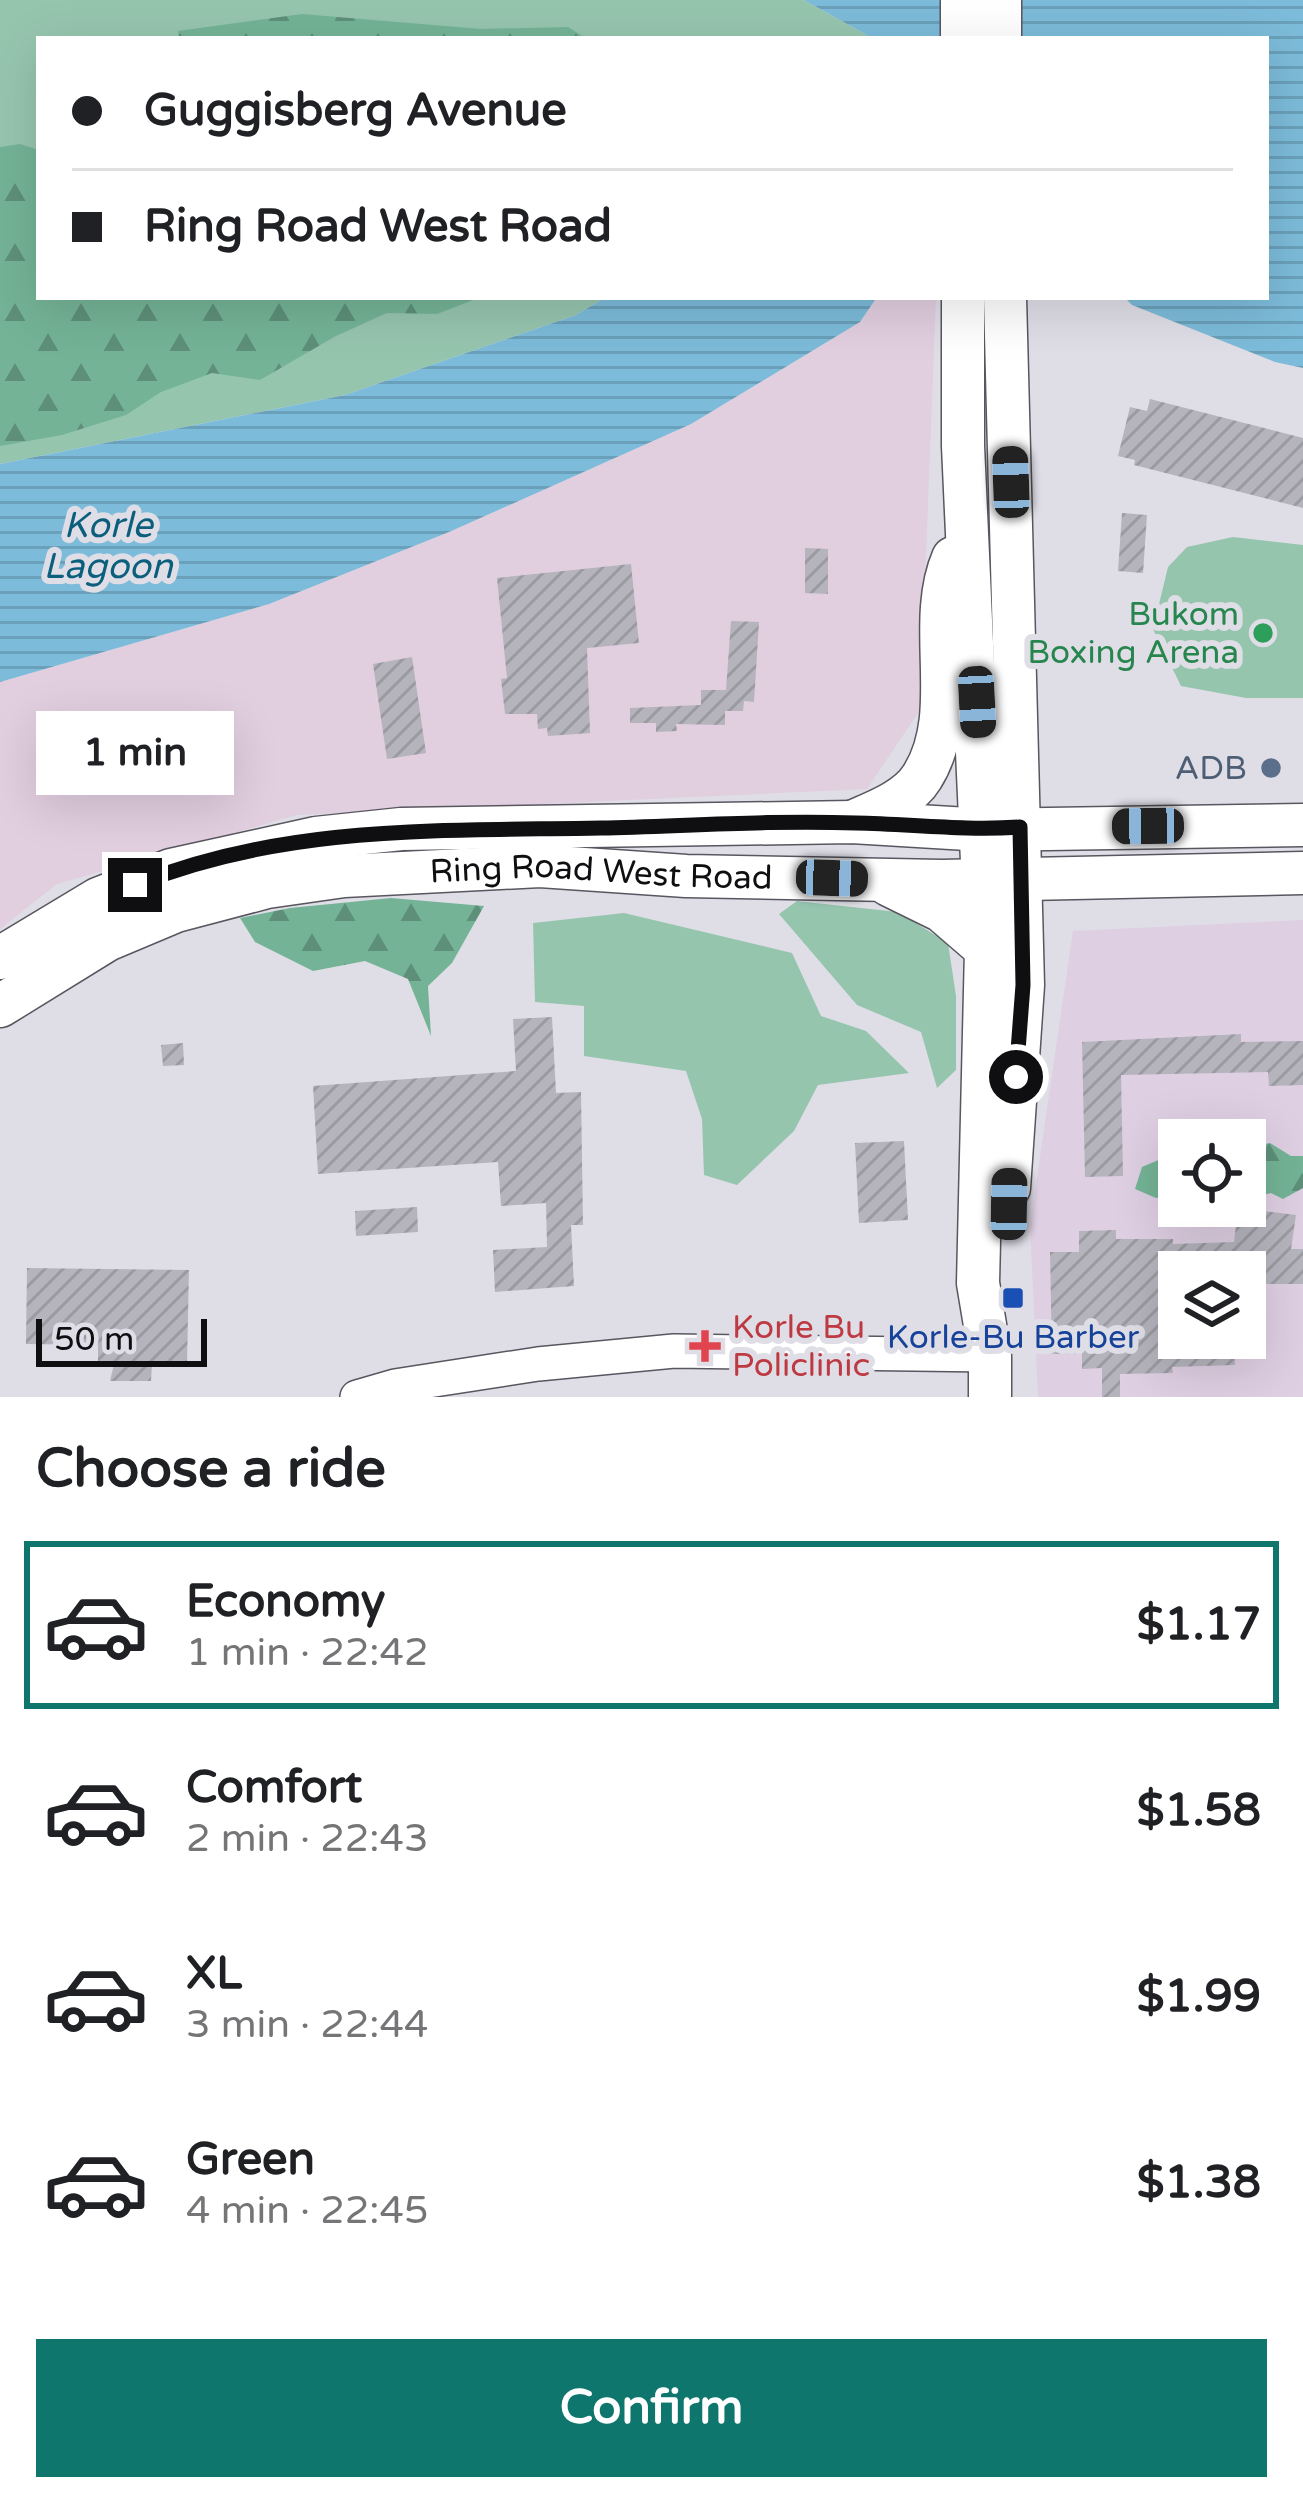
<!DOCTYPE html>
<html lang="en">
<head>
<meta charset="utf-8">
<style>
  :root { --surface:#fff; --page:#f2f2f2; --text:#202124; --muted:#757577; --line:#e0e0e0; --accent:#0f766e }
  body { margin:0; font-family:"Varela Round",sans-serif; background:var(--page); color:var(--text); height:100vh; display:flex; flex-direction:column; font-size:45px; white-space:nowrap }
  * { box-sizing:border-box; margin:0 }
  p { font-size:39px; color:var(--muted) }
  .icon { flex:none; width:66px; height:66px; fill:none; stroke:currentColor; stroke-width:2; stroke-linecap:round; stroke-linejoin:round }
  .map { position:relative; height:1397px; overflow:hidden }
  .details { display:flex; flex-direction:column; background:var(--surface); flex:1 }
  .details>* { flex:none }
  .banner { position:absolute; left:36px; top:36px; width:1233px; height:264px; border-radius:0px; box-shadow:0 12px 48px #0002; display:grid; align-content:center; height:264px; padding:0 36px; background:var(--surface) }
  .tools { position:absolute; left:1158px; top:1119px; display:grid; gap:24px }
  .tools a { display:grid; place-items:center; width:108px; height:108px; border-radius:0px; background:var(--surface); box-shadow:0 12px 48px #0002; font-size:60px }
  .scale { position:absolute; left:36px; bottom:30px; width:171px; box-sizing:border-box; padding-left:12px; border:6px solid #0f0f12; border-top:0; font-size:33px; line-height:42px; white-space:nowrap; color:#0f0f12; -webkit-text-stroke:9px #dfdee7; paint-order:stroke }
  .end { position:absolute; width:54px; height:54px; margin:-27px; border:15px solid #0f0f12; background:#fff; box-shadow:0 0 0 6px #fff }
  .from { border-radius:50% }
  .bubble { position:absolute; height:84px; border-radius:0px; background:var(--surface); box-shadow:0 12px 48px #0002; font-size:39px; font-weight:800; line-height:84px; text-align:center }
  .car { position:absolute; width:36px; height:72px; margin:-36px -18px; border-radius:15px; box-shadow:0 0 9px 3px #0007; background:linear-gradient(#222 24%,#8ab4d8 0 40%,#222 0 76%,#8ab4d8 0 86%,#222 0) }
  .banner b { display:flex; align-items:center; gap:42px; height:114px; font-size:45px }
  .banner b+b { border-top:3px solid var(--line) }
  .banner i { width:30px; height:30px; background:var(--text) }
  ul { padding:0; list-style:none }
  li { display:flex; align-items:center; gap:36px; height:168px; margin:0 24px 18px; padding:0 12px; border:6px solid transparent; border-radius:0px }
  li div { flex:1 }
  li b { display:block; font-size:45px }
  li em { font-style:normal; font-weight:800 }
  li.selected { border-color:var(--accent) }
  li>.icon { width:108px; height:108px; stroke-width:1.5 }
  h2 { padding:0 36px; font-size:54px; line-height:144px }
  .primary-button { display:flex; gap:24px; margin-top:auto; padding:24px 36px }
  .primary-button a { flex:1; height:138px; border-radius:0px; background:var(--accent); color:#fff; font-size:48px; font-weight:800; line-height:138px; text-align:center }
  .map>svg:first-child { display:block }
</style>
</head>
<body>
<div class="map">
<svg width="1303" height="1397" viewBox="0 0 1303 1397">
  <defs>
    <pattern id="forest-firs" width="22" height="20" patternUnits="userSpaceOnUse" patternTransform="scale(3)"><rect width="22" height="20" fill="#74b396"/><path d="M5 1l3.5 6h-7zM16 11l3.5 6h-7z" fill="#5e9079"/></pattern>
    <pattern id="water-rules" width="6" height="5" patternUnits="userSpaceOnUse" patternTransform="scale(3)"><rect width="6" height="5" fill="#7cbbd9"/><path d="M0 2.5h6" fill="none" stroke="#6aa0b9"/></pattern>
    <pattern id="building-hatch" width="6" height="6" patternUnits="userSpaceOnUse" patternTransform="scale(3)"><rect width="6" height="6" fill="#b5b4bd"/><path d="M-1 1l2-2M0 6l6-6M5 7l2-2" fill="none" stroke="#9a9aa1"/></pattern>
  </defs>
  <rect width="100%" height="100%" fill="#dfdee7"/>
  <polygon fill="#e1cedf" points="877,297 936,297 920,710 867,789 297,815 57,884 0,929 0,682 269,604 449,532 691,424 860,322"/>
  <path fill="#decfe2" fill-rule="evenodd" d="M1303,920V1397H1038L1030,1225L1073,931ZM1179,1140H1245V1206H1179ZM1179,1272H1245V1338H1179Z"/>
  <g fill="#96c5ae">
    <polygon points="0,0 804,0 874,39 39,39 39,297 606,297 576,315 345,395 0,464"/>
    <polygon points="1233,537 1303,545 1303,698 1246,698 1181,686 1153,629 1168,567 1187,547"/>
    <polygon points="797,901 898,912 948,943 956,996 956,1070 937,1088 921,1032 857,1005 779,914"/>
    <polygon points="624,913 792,953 821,1016 866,1031 909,1073 818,1085 794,1131 737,1185 704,1175 702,1119 686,1071 584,1056 584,1006 535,1002 533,923"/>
  </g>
  <g fill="url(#forest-firs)">
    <polygon points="302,14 481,29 568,27 587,39 179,39 178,31"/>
    <polygon points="20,144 39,150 39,297 481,297 437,314 387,313 336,336 260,380 212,373 161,392 126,415 62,435 0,446 0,147"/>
    <polygon points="391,898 484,906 452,963 428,986 431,1036 408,979 365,961 313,971 255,942 240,918 290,908"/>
    <polygon points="1270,1143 1291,1156 1303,1156 1303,1188 1283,1199 1271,1193 1256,1197 1245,1194 1245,1148"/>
    <polygon points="1175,1153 1179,1154 1179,1195 1156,1198 1135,1189 1142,1167"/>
  </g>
  <g fill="url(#water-rules)">
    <polygon points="804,0 1303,0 1303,368 1275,362 1132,305 1124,297 1266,297 1266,39 874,39"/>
    <polygon points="606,297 877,297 860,322 691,424 449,532 269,604 0,682 0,464 345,395 576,315"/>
  </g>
  <g fill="url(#building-hatch)">
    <polygon points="1150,399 1303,438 1303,508 1134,465 1135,460 1118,456 1130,407 1147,411"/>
    <polygon points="1122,513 1147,515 1143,573 1118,571"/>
    <polygon points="805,548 828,549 828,594 805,593"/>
    <polygon points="631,564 639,643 587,648 590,733 548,736 547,728 538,729 537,714 505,714 501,679 507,678 497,578"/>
    <polygon points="731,621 759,622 754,702 744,701 743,711 725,711 725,725 676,724 677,731 656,732 656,723 630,723 630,708 701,705 701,690 726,690"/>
    <polygon points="412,657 426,753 387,759 373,664"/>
    <polygon points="552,1017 556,1093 581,1092 583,1225 571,1225 574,1286 495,1292 493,1250 547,1247 546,1203 501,1206 498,1162 318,1174 313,1086 516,1071 513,1019"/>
    <polygon points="1241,1034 1241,1042 1303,1041 1303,1085 1269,1086 1268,1072 1121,1075 1123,1176 1085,1177 1082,1042"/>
    <polygon points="183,1043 184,1065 163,1066 161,1045"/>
    <polygon points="904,1141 908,1220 859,1223 855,1143"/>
    <polygon points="417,1207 418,1232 356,1236 355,1211"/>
    <polygon points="1238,1208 1296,1215 1291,1249 1303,1249 1303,1284 1248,1284 1248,1272 1169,1272 1172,1338 1234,1338 1235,1365 1172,1367 1173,1373 1120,1374 1120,1397 1102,1397 1102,1368 1082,1369 1082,1353 1052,1354 1050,1252 1079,1252 1079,1231 1116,1230 1116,1239 1173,1239 1173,1244 1234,1242"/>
    <polygon points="27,1268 189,1270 187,1364 152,1364 151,1381 110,1381 114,1364 98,1364 98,1345 26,1344"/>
  </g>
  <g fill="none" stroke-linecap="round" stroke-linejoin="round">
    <defs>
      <polyline id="minor" points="357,1397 395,1386 538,1364 674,1351 990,1355"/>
      <g id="major">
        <polyline points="962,0 962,39"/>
        <polyline points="1000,0 1000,39"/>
        <polyline points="963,297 963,446 986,949 978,1283 990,1355 990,1397"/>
        <polyline points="1005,297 1023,985 1009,1188"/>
        <path d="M852,822C875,812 908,800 922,777C963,713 924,625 953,558"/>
        <polyline points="889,885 942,911 986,949"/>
        <polyline points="0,958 98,899 171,870 316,838 401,829 852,822 984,830 1303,825"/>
        <path id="s1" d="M0,1006L107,940L176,911L267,887L344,876L540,866L686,876L942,881L1303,873"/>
      </g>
    </defs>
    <use href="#minor" stroke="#58565f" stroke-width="36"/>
    <use href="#major" stroke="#58565f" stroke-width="45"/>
    <use href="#minor" stroke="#fff" stroke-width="33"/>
    <use href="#major" stroke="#fff" stroke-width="42"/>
  </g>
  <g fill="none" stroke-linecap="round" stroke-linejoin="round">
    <path stroke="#0f0f12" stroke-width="15" d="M135,885C286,824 442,831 601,828C686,826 772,820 856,823C911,824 965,831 1020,827L1023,985L1016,1077"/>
  </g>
  <circle fill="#2e9e5b" stroke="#dfdee7" stroke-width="4.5" cx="1263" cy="633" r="12"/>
  <circle fill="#5c6f8a" stroke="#dfdee7" stroke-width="4.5" cx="1271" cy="768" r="12"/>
  <rect fill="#1a4fb4" stroke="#dfdee7" stroke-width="4.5" x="1001" y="1286" width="24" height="24" rx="6"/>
  <path fill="#e0444e" stroke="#dfdee7" stroke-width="4.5" d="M699 1328h12v12h12v12h-12v12h-12v-12h-12v-12h12z"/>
  <g text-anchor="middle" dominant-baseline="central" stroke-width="12" stroke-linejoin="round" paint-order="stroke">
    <g font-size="33" fill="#27864d" stroke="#dfdee7" text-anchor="end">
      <text x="1239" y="614">Bukom<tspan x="1239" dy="38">Boxing Arena</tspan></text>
    </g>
    <g font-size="33" fill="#4e5e75" stroke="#dfdee7" text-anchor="end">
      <text x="1247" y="768">ADB</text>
    </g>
    <g font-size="33" fill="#0f0f12" stroke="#dfdee7">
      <text stroke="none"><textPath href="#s1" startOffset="630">Ring Road West Road</textPath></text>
    </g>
    <g font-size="33" fill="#be3a42" stroke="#dfdee7" text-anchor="start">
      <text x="732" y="1327">Korle Bu<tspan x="732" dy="38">Policlinic</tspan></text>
    </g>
    <g font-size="33" fill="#164399" stroke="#dfdee7">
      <text x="1013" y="1337">Korle-Bu Barber</text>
    </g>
    <g font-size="36" font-style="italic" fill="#0b5f7d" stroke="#dfdee7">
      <text x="108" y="525">Korle<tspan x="108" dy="41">Lagoon</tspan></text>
    </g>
  </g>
</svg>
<div class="tools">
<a><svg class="icon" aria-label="locate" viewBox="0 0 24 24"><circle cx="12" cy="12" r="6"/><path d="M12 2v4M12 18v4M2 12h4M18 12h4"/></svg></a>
<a><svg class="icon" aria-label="layers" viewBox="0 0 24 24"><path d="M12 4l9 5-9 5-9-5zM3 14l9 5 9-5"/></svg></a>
</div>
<div class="scale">50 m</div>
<i class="end from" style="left:1016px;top:1077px"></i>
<i class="end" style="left:135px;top:885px"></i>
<div class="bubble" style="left:36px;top:711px;width:198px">1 min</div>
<i class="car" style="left:1011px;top:482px;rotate:358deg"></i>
<i class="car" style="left:977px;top:702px;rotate:177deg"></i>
<i class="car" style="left:1148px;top:826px;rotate:269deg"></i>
<i class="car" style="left:832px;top:878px;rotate:92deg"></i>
<i class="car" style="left:1009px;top:1204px;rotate:1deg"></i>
<div class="banner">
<b><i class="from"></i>Guggisberg Avenue</b>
<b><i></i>Ring Road West Road</b>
</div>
</div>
<section class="details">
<h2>Choose a ride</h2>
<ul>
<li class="selected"><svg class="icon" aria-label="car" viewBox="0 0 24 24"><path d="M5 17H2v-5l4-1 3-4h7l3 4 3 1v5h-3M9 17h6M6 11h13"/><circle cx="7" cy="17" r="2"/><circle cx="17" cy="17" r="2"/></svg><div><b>Economy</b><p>1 min · 22:42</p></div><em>$1.17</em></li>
<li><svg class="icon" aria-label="car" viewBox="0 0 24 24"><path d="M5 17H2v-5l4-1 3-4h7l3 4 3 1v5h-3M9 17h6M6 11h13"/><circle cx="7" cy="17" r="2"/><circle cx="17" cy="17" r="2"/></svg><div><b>Comfort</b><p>2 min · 22:43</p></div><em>$1.58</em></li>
<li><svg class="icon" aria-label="car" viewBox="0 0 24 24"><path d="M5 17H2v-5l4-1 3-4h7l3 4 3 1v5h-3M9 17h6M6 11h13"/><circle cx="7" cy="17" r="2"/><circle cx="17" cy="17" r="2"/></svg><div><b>XL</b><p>3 min · 22:44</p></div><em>$1.99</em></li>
<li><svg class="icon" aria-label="car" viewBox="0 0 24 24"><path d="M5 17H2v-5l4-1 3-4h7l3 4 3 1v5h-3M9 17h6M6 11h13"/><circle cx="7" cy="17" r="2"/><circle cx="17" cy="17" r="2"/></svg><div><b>Green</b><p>4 min · 22:45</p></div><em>$1.38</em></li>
</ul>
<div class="primary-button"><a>Confirm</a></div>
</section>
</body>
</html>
